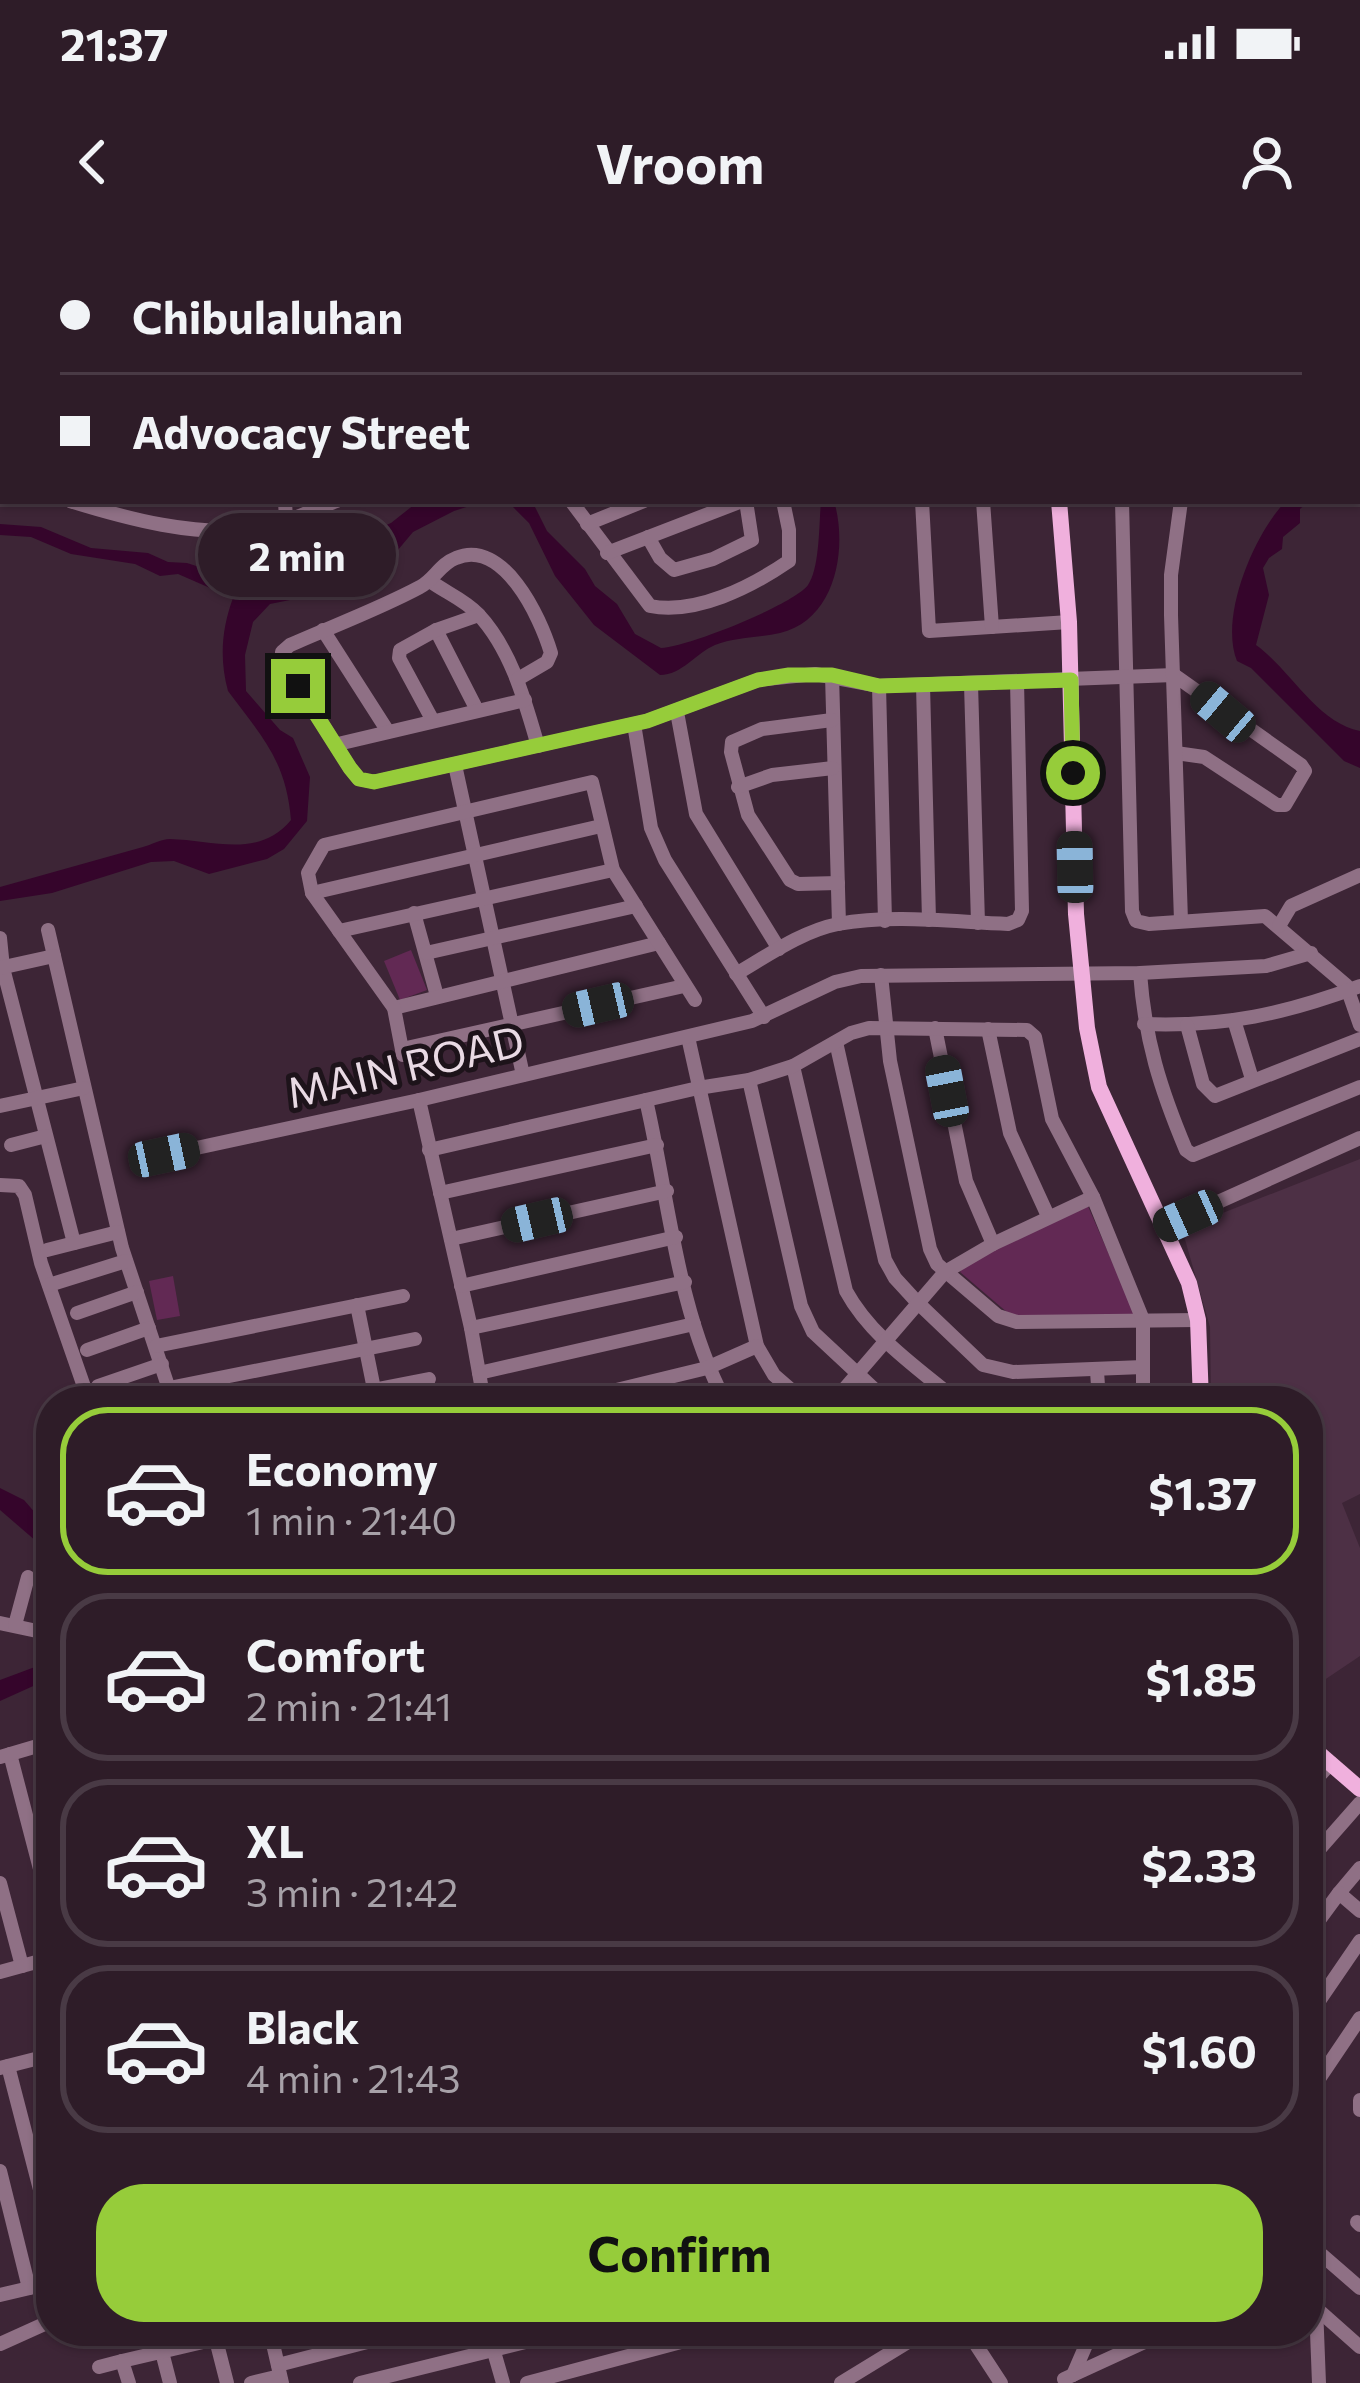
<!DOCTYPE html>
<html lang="en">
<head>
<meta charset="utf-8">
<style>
  :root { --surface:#2e1c28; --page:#362530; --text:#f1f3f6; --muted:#a7a1a8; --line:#493a45; --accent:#96cc3a }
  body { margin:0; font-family:Commissioner,sans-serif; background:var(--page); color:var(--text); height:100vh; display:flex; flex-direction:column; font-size:45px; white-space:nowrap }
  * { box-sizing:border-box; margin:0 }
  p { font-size:39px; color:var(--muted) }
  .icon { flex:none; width:66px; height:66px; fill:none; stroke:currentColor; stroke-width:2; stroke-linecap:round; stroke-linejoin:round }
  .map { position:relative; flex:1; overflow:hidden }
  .sheet { position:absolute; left:36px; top:1146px; width:1287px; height:960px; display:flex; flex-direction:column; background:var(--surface); border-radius:48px; box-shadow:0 3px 9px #0004,0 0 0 3px var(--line) }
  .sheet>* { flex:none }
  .banner { position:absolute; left:0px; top:0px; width:1362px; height:264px; box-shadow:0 3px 9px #0004,0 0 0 3px var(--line); display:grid; align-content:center; height:264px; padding:0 60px; background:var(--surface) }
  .end { position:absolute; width:54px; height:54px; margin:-27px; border:15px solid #96cc3a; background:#111; box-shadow:0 0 0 6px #111 }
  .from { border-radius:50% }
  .bubble { position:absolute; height:84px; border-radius:42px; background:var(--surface); box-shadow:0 3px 9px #0004,0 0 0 3px var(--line); font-size:39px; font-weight:700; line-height:84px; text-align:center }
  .car { position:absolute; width:36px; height:72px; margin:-36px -18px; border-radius:15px; box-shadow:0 0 9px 3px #0007; background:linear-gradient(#222 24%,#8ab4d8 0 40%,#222 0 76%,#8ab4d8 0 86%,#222 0) }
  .banner b { display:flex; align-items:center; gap:42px; height:114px; font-size:45px }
  .banner b+b { border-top:3px solid var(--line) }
  .banner i { width:30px; height:30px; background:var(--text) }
  ul { padding:21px 0 0; list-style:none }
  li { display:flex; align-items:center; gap:36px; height:168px; margin:0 24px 18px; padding:0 36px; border:6px solid var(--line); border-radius:48px }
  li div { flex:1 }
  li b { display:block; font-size:45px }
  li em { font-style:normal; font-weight:700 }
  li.active { border-color:var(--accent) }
  li>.icon { width:108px; height:108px; stroke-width:1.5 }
  .button { display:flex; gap:24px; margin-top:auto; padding:24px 60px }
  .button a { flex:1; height:138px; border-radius:48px; background:var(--accent); color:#111; font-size:48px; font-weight:700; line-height:138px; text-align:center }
  .status { display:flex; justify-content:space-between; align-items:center; height:84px; padding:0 60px; background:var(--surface); direction:ltr }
  .status svg { height:33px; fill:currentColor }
  header { display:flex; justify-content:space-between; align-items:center; height:156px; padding:0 60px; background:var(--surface); font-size:54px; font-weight:700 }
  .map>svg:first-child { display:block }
</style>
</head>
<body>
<div class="status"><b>21:37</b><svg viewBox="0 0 49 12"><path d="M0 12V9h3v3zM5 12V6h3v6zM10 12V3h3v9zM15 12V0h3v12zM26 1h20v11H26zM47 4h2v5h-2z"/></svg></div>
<header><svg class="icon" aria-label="back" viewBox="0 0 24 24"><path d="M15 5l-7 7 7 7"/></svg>Vroom<svg class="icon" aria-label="person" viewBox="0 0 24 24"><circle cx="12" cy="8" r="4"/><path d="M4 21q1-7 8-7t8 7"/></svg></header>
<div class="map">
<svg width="1360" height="2143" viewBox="0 0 1360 2143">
  <rect width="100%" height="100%" fill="#3d2536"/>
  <polygon fill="#4d3045" points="1360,919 1360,1254 1342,1263 1360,1308 1360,1416 1308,1451 1308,1161 1211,1161 1210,1087 1182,989"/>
  <g fill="#622954">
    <polygon points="411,710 427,750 400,760 384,721"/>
    <polygon points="1087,964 1135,1074 1015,1079 960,1032 964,1026"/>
    <polygon points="173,1036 180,1076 157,1080 149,1041"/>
  </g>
  <g fill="#35052b">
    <path d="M426,261H485L454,271L413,292L387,323L335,351L270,364L253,382L245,415L246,451L280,490L293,498L310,537L307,581L284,609L267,619L209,634L174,621L151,622L52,653L0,661V647C48,634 95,620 143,607C151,605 161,599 170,599C213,600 259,619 291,580C286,520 262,497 228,451C219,418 222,388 233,358L178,334L160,336L135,324L71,314L31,297L0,295V284L41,287L91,308L148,313L168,322L187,323L233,338L283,329L391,283L415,264Z"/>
    <path d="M507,261H532L547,291L585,329L595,346L617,364L635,394L661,408C687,407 793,365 808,345C820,328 819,282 821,261H834C848,308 836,380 780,393C759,398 735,397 715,405C696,413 682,435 660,435L594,385L555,336L529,283Z"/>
    <path d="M1286,261H1309L1300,269V283L1283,297L1282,309L1269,318L1263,328L1269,355L1256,405C1291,430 1316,482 1360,491V528L1344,521L1251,428L1237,421C1219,377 1254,294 1286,261Z"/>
    <polygon points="0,1248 24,1260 51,1291 51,1314 0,1270"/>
    <polygon points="51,1421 51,1438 0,1461 0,1440"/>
  </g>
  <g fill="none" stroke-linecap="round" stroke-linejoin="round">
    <g stroke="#8f7085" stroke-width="14">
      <polyline points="110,0 111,3"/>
      <polyline points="178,0 178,3"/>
      <polyline points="360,0 360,3"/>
      <polyline points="410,0 412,3"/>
      <polyline points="589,0 590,3"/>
      <polyline points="638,0 639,3"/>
      <polyline points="764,0 765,3"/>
      <polyline points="56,3 57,0"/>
      <polyline points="142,3 142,0"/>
      <polyline points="0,217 3,204"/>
      <polyline points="0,253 3,253"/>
      <path d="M70,261C128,279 195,297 257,289C284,285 311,270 337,261"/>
      <polyline points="285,261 286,280"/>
      <path d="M571,261L650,366C696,375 751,347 789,321V290L783,261"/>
      <polyline points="922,261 929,391 1069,382"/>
      <polyline points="983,261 992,387"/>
      <polyline points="1122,261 1132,671 1136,681 1149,684 1265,676 1346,745 1360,785"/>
      <polyline points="587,284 644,261"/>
      <polyline points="648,297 660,318 674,330 713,319 752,300 746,261"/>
      <polyline points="607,313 742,261"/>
      <path d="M430,341C445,352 465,360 478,374C511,409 525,461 538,506"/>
      <polyline points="323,390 387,490"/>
      <polyline points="436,390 477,470"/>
      <polyline points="832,435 839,684"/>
      <path d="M518,439L547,422L551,413C540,376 503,298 456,318C440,324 434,340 420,347C379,369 333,386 290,405L282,412L283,422L350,528L359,539L374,542L647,481L758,440L815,434L879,446L1174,435L1301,525L1305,531L1285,565H1277L1204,517L1176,513"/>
      <polyline points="971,444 978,683"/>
      <polyline points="923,445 929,680"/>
      <polyline points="879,446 885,681"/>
      <polyline points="677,472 696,574 779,709"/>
      <polyline points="832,480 762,489 732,502 731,512 748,575 790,640 798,644 838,643"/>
      <polyline points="433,481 399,418 400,410 436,390 479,375"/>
      <polyline points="634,484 651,588 665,620 764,777"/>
      <polyline points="338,504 525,460"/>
      <polyline points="455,525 523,835"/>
      <polyline points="738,547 772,535 833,528"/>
      <polyline points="312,653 601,586"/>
      <polyline points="414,673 437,756"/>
      <polyline points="1181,681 1171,375 1171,335 1181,261"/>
      <polyline points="1279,686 1291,666 1360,635"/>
      <polyline points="48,690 122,1008 173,1161"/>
      <polyline points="339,691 613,630"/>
      <polyline points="0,698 3,728 74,1003"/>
      <polyline points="426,713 636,666"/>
      <polyline points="0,728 54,716"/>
      <path d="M1140,733C1145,800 1160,848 1186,910L1193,915L1360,847"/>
      <path d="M736,734C767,716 802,691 838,684C893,674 953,682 1008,684L1018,680L1022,671L1017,441"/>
      <polyline points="881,735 890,821 930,1009 937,1024 998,1076 1017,1082 1198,1080"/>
      <polyline points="394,768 659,703"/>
      <polyline points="1234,780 1252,839"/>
      <path d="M1144,784C1226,787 1284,774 1360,746"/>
      <polyline points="1187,785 1203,844 1215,856 1360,799"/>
      <polyline points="935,788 966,941 993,1004"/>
      <polyline points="988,789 1010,893 1048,976"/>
      <polyline points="688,797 757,1106 774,1135 804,1161"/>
      <polyline points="836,802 885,1020 895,1038 917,1062 983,1125 1013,1132 1143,1127"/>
      <polyline points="402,809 684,746"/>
      <polyline points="403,815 394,768 312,653 308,633 324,605 592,542 613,630 695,760"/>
      <path d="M793,826L846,1051C871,1097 918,1128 957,1161"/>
      <polyline points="749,840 801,1066 813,1092 887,1161"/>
      <polyline points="419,860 471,1088 484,1161"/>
      <path d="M646,860C669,959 677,1071 725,1161"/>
      <polyline points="0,866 84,848"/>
      <polyline points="11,905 46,896"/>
      <polyline points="429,910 698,848 749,840 793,826 851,793 869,788 1027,790 1035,797 1052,879 1093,957 1143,1080 1143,1161"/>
      <polyline points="164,915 419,860 752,781 835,742 861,736 1140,733 1266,726 1311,713"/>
      <polyline points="0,945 19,946 25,955 41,1023 89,1161"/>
      <polyline points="440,953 657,905"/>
      <polyline points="1165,986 1360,898"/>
      <polyline points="451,999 667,951"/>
      <polyline points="47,1010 118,992"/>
      <polyline points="49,1045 126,1021"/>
      <polyline points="461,1046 676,997"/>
      <polyline points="357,1065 374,1149"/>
      <polyline points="77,1073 137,1052"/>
      <polyline points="471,1088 685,1042"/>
      <polyline points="156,1106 403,1056"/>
      <polyline points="87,1110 149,1088"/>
      <polyline points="1097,1131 1099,1161"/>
      <polyline points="479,1133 694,1084"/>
      <polyline points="98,1146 162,1124"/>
      <polyline points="169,1148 415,1099"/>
      <polyline points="316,1161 429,1139"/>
      <polyline points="571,1161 707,1128 757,1106"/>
      <polyline points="834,1161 945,1032 993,1004 1093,957"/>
      <polyline points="0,1383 51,1394"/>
      <polyline points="15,1385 28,1337"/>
      <polyline points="10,1514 51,1671"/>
      <polyline points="0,1517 51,1502"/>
      <polyline points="1308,1548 1331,1523"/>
      <polyline points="1308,1622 1360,1563"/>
      <polyline points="1360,1628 1339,1653 1360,1671"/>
      <polyline points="0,1643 22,1726"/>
      <polyline points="1308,1695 1339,1653"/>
      <polyline points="0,1732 51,1718"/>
      <polyline points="1308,1777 1360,1701"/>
      <polyline points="46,1816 51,1836"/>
      <polyline points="8,1826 51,1992"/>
      <polyline points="0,1828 51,1815"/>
      <polyline points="1308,1855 1360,1778"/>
      <polyline points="1360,1860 1360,1870"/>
      <polyline points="0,1931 29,2048"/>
      <polyline points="1357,1982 1360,1985"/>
      <polyline points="0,2055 51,2043"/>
      <polyline points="1316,2068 1360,2107"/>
      <polyline points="270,2091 282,2143"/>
      <polyline points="488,2091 503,2143"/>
      <polyline points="967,2091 1001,2143"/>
      <polyline points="215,2096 227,2143"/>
      <polyline points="0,2104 51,2081"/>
      <polyline points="162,2112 170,2143"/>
      <polyline points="278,2125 410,2091"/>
      <polyline points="99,2127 122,2121"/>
      <polyline points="1073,2135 1092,2091"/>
      <polyline points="1064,2139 1147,2101 1156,2091"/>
      <polyline points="129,2143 122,2121 250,2091"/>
      <polyline points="251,2143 280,2136"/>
      <polyline points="360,2143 570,2091"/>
      <polyline points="527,2143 681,2102 679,2091"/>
      <polyline points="841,2143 926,2091"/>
      <polyline points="1319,2143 1314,2015 1322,2015 1360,2048"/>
    </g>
    <g stroke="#f0b0dd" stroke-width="16">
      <polyline points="1012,0 1012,3"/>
      <polyline points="1059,261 1069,382 1076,674 1087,788 1099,847 1189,1043 1198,1080 1201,1161"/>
      <polyline points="1308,1504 1360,1549"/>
    </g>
  </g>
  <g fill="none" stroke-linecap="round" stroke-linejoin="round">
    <polyline stroke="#96cc3a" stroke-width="15" points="298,446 350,528 359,539 374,542 647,481 758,440 789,435 832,435 879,446 1071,440 1073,533"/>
  </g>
  <g text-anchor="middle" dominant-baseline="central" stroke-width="10" stroke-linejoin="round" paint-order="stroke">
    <g font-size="42" fill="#e9dae4" stroke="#1d131a">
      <text transform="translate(405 825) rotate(-13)">MAIN ROAD</text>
    </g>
  </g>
</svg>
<i class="end from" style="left:1073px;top:533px"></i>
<i class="end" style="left:298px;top:446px"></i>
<div class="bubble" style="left:198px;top:273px;width:198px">2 min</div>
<i class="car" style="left:1223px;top:472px;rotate:310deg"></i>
<i class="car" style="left:1075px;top:627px;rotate:359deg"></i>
<i class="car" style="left:598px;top:765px;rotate:257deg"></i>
<i class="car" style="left:947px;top:851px;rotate:349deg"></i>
<i class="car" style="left:164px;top:915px;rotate:78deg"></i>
<i class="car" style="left:1188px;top:976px;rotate:246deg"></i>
<i class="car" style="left:537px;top:980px;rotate:257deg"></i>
<div class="banner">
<b><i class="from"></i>Chibulaluhan</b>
<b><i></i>Advocacy Street</b>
</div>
<section class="sheet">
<ul>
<li class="active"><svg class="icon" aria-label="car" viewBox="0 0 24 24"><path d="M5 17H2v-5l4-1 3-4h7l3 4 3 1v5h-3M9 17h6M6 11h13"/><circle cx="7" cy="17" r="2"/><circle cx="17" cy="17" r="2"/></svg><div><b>Economy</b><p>1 min · 21:40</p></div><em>$1.37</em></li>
<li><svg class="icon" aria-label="car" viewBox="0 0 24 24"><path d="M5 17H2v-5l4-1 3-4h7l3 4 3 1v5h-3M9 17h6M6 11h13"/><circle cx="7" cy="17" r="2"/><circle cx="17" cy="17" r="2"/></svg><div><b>Comfort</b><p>2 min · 21:41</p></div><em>$1.85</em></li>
<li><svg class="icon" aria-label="car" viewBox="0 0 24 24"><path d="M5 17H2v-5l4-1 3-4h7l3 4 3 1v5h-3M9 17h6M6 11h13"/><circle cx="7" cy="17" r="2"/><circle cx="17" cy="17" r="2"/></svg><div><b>XL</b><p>3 min · 21:42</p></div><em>$2.33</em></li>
<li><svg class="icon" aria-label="car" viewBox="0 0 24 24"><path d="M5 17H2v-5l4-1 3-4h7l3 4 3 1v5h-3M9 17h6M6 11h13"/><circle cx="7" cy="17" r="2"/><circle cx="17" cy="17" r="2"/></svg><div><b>Black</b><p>4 min · 21:43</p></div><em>$1.60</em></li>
</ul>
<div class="button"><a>Confirm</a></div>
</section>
</div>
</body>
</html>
